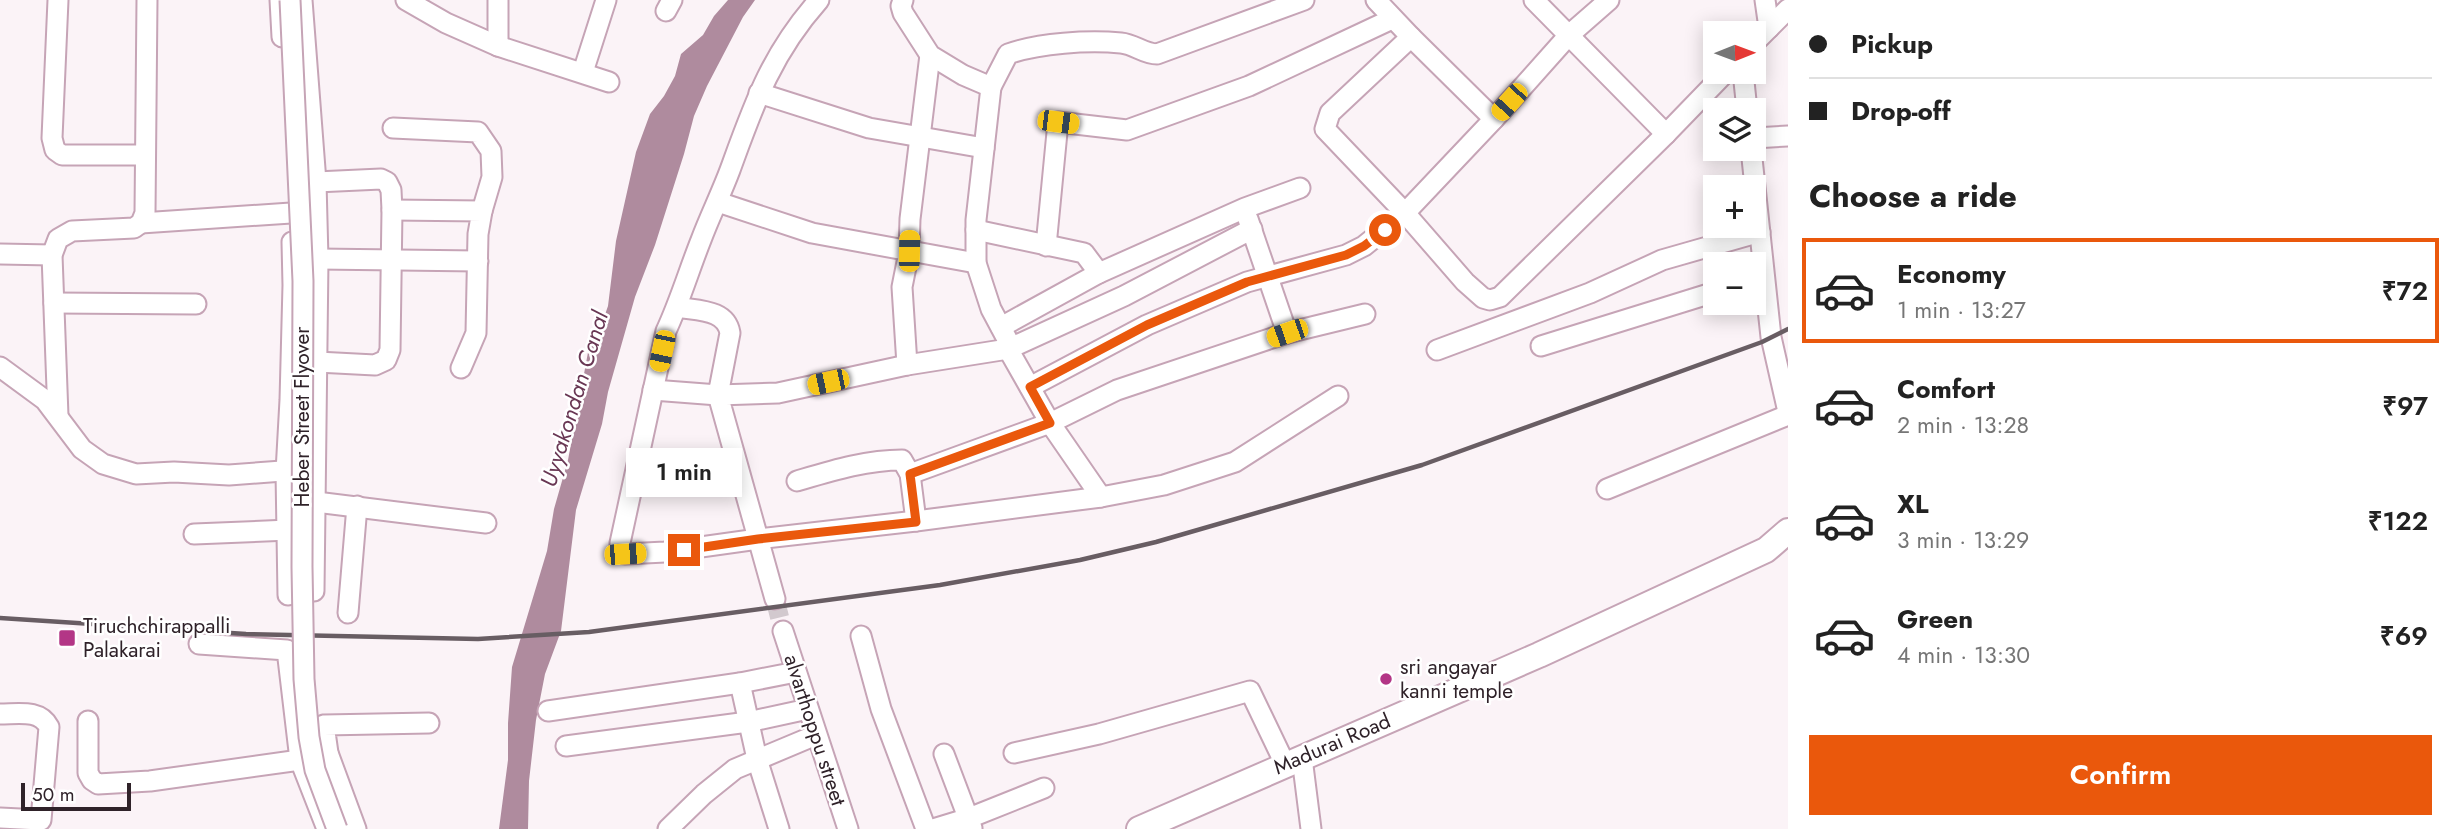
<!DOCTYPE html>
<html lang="en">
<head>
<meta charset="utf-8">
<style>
  :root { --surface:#fff; --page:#f6f6f6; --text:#222; --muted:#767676; --line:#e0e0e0; --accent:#ea580c }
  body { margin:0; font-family:Jost,sans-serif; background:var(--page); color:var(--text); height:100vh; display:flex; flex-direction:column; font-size:26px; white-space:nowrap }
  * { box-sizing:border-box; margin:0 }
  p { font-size:23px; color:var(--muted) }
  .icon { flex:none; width:38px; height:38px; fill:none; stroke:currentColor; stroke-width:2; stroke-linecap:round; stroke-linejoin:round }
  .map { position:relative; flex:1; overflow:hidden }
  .sheet { display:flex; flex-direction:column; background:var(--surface); width:665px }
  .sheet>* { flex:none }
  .top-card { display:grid; align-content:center; height:154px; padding:0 21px; background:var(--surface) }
  .needle { width:46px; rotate:89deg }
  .fabs { position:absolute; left:1703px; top:21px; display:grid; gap:14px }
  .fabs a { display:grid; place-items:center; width:63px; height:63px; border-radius:0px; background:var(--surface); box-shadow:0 4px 18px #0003; font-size:35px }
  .scale { position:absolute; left:21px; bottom:18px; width:110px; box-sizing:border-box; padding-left:7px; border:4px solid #2f2229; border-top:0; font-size:19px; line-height:24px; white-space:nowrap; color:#2f2229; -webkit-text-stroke:5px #fff; paint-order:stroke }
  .end { position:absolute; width:32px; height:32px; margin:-16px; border:9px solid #ea580c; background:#fff; box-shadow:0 0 0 4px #fff }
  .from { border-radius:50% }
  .bubble { position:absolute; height:49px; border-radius:0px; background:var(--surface); box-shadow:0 4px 18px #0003; font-size:23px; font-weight:600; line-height:49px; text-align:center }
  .car { position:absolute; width:21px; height:42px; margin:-21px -10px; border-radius:9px; box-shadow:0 0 5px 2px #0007; background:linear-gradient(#f5c518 24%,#345 0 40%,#f5c518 0 76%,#345 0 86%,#f5c518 0) }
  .top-card b { display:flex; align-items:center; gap:24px; height:66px; font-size:26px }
  .top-card b+b { border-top:2px solid var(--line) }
  .top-card i { width:18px; height:18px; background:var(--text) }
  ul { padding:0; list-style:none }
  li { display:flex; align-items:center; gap:21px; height:105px; margin:0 14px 10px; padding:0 7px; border:4px solid transparent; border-radius:0px }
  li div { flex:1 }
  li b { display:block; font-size:26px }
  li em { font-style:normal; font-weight:600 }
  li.current { border-color:var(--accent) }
  li>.icon { width:63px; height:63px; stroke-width:1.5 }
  h2 { padding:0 21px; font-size:32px; line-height:84px }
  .primary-button { display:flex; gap:14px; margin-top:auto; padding:14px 21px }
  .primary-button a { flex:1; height:80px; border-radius:0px; background:var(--accent); color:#fff; font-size:28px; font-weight:600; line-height:80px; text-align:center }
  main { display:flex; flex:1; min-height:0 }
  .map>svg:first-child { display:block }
</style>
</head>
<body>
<main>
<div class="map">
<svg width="1788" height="829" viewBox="0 0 1788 829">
  <rect width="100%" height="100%" fill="#fbf3f7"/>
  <polygon fill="#af8b9e" points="728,0 755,0 743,17 707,86 694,116 684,154 655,245 635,297 608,392 602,424 576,510 561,631 545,674 536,720 529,781 528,829 499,829 508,760 508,723 512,667 547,551 554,509 568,460 589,347 601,326 608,306 616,241 636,152 650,114 664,96 675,76 681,54 703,35 714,16"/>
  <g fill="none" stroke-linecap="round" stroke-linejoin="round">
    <polyline stroke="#d2c9ce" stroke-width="19" stroke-dasharray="19 10" stroke-linecap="butt" points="775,599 783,631"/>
    <defs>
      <g id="minor">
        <polyline points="58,0 52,138 55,150 62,155 144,155"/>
        <polyline points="280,0 282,37"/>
        <polyline points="302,0 316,182 318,259 314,591"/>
        <polyline points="406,0 446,23 498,46 609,82"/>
        <polyline points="498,0 498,46"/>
        <path d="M819,0C771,54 754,104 730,170C721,194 710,216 701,240C689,270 680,301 666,331L620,543V550L625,554L665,552L758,539L916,521L1101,497L1164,485L1235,462L1338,396"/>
        <polyline points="903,0 901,6 903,13 930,55 963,75 991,87 976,220 976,263 991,309 1007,339 1008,349 1050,423 1101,497"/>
        <polyline points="1376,0 1411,37 1330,113 1325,129 1405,213 1465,282 1483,298 1490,300 1500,297 1666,134 1726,72"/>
        <polyline points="1534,0 1666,134"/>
        <polyline points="1765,0 1769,28"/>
        <polyline points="666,11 672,0"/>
        <polyline points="1411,37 1494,119"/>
        <polyline points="1754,43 1788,9"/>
        <polyline points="583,72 606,0"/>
        <polyline points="1743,72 1747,110"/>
        <path d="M991,87L1008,54C1039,43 1088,40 1121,43C1134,44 1144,54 1157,54L1304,0"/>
        <polyline points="759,93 869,128 984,148"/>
        <polyline points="393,128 478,132 491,151 492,177 482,211"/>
        <polyline points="1754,138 1788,136"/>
        <polyline points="1751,149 1771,337 1788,412"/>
        <polyline points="316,182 381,179 387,182 391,190 392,210 390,350 386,360 375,365 317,362"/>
        <polyline points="718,202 812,233 976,263"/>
        <polyline points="392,210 482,211 478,234 476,333 461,368"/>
        <polyline points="1248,219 1287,333"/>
        <polyline points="141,223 291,213"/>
        <polyline points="976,230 1084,253 1099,273 1245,208 1300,188"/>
        <polyline points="1046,246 1058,122 1127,130 1249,86 1392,19"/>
        <polyline points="0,254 52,255"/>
        <polyline points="318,259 478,261"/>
        <polyline points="54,303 196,304"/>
        <polyline points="1001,327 1099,273"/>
        <polyline points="1541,346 1715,292"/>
        <polyline points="1437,350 1590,293 1662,260 1760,232"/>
        <polyline points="907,365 902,287 909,252 910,219 930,55"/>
        <polyline points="0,367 45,400 82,449 103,464 136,474 174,472 229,475 296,470"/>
        <polyline points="1030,387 1147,325 1247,282 1346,255 1364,246 1405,213 1494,119 1569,35 1609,0"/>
        <path d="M653,390L718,395L730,333C726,309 698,311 677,307"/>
        <polyline points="58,416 52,255 58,239 72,231 134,228 141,223 145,213 147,0"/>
        <polyline points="910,474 1050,423 1117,390 1287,333 1365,314"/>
        <path d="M797,481C831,471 866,460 902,460L910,474L916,521"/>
        <polyline points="1607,489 1788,415"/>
        <polyline points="316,502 486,523"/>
        <polyline points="194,534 289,530"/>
        <polyline points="288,595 286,472 290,400 293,285 292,242"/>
        <polyline points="775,599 718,395 778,393 907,365 1008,349 1124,296 1252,229"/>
        <polyline points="348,613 357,506"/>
        <polyline points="783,631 848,829"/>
        <polyline points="861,636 881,709 926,829"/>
        <polyline points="199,644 287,650 300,760 327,829"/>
        <polyline points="740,683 757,759 779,829"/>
        <polyline points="548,711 740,683 796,672"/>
        <path d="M0,714C18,714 40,709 49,727L41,820L0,818"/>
        <polyline points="88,721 88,773 92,780 98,784 150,781 300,760 328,753"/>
        <polyline points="566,746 748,722 808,709"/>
        <polyline points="1014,753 1099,734 1250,691 1285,764"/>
        <polyline points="944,754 972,828"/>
        <polyline points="1302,758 1311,829"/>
        <polyline points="356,829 328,753 324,725 429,723"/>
        <polyline points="668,829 704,794 735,769 816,735"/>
        <polyline points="933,829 969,818 1044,788"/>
      </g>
      <polyline id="major" points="1139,829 1539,655 1766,550 1788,531"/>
    </defs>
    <use href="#minor" stroke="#c6a4b6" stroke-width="23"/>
    <use href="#major" stroke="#c6a4b6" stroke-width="28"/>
    <use href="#minor" stroke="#fff" stroke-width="19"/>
    <use href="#major" stroke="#fff" stroke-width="24"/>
    <polyline stroke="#685d63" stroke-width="4.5" points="0,618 246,634 478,639 589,632 940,585 1080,560 1156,542 1422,465 1762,342 1788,329"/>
    <defs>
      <polyline id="minor-bridge" points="290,0 303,281 302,567 304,679 309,737 315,770 337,829"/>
    </defs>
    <use href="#minor-bridge" stroke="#c6a4b6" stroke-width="23" stroke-linecap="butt"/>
    <use href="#minor-bridge" stroke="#fff" stroke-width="19"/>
  </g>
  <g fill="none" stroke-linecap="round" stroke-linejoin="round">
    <polyline stroke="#ea580c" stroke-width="9" points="684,550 758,539 916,522 910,474 1050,423 1030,387 1147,325 1247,282 1346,255 1364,246 1385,230"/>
  </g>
  <g fill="#b33686" stroke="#fff" stroke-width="2.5">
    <rect x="58" y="629" width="18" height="18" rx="3.5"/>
    <circle cx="1386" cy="679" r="7"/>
  </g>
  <g text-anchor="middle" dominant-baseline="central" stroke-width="5" stroke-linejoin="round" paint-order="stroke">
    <g font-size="21" fill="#2f2229" stroke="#fff">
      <text transform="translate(302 417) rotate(-90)">Heber Street Flyover</text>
      <text transform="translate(815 730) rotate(72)">alvarthoppu street</text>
      <text transform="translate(1332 744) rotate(-23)">Madurai Road</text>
    </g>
    <g font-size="21" fill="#2f2229" stroke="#fff" text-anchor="start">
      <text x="83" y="626">Tiruchchirappalli<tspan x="83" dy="24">Palakarai</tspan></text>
      <text x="1400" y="667">sri angayar<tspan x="1400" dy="24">kanni temple</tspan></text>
    </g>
    <g font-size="23" font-style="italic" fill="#693754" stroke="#fff">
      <text transform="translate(574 399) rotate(-73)">Uyyakondan Canal</text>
    </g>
  </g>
</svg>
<div class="fabs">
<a><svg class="needle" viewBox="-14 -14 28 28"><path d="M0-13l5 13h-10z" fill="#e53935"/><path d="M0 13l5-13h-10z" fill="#767676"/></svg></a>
<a><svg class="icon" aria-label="layers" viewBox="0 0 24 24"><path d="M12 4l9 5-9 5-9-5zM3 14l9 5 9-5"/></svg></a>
<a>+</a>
<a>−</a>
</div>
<div class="scale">50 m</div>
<i class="end from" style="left:1385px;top:230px"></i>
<i class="end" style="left:684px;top:550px"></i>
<div class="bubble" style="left:626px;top:448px;width:116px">1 min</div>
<i class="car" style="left:1509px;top:102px;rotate:222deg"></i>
<i class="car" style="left:1058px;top:122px;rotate:97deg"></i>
<i class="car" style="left:909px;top:251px;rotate:1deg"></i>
<i class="car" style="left:1287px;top:333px;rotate:251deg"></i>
<i class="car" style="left:662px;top:351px;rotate:192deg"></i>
<i class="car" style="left:828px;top:382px;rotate:258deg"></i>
<i class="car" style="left:625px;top:554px;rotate:87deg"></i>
</div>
<section class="sheet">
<div class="top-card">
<b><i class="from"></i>Pickup</b>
<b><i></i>Drop-off</b>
</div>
<h2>Choose a ride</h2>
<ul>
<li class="current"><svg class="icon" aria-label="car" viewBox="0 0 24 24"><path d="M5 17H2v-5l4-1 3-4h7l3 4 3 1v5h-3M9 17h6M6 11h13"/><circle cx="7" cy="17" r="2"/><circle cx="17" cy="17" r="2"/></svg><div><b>Economy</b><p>1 min · 13:27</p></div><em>₹72</em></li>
<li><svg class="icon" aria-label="car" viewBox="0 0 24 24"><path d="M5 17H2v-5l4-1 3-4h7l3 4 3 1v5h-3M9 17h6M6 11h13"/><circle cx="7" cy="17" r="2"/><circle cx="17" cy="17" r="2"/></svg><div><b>Comfort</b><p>2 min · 13:28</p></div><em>₹97</em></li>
<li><svg class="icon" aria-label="car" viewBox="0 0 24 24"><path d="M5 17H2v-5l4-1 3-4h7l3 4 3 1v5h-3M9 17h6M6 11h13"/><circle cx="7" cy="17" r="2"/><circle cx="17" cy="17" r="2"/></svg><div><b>XL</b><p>3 min · 13:29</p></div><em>₹122</em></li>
<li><svg class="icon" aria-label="car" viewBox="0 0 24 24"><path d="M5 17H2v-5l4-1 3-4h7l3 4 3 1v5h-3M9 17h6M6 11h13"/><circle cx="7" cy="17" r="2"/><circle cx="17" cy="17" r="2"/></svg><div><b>Green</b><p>4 min · 13:30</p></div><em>₹69</em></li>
</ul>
<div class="primary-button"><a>Confirm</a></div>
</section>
</main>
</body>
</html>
